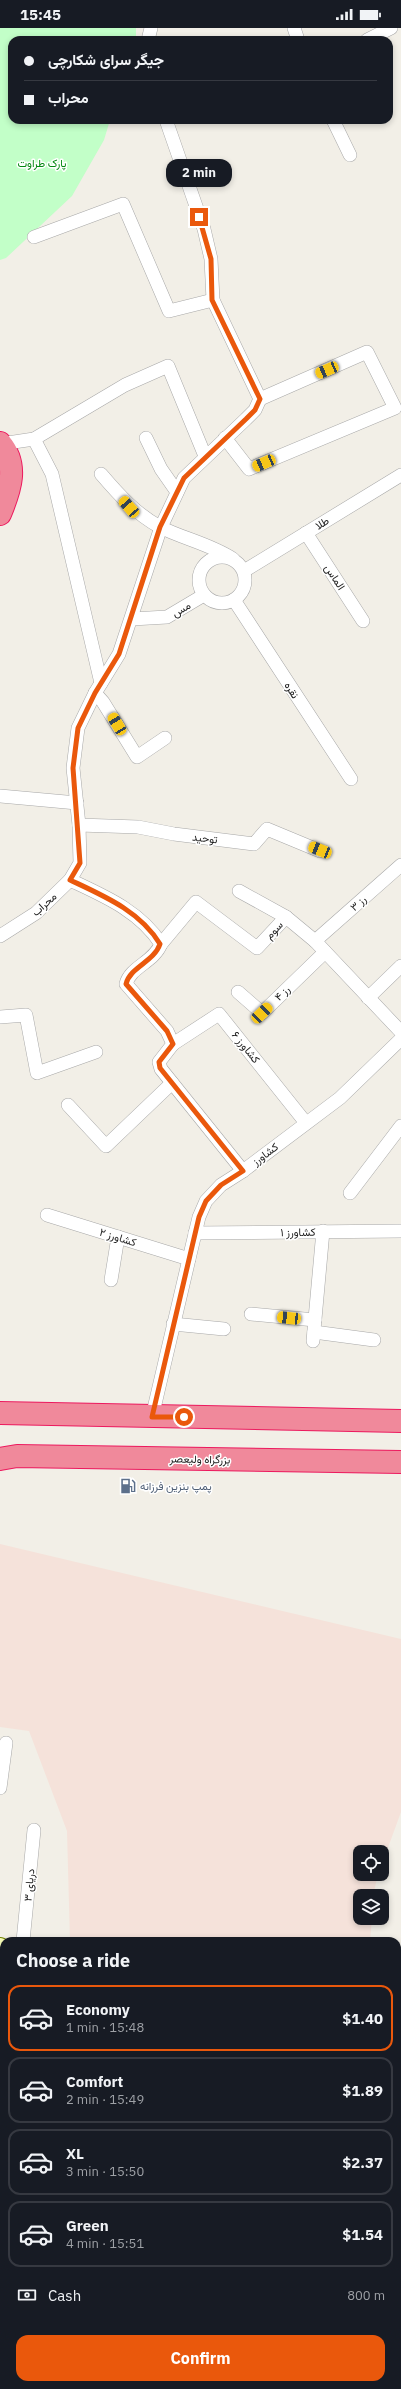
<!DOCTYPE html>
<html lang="en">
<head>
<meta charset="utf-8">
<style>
  :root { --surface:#171b24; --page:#20242c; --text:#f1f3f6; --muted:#9ea1a6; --line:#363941; --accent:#ea580c }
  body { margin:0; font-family:"IBM Plex Sans",Vazirmatn,sans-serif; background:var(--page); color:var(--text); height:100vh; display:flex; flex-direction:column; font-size:15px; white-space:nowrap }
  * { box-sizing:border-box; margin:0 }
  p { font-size:13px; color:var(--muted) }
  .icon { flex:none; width:22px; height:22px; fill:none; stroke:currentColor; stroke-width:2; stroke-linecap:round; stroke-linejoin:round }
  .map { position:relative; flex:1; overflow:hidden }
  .side { position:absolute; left:0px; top:1909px; width:401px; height:452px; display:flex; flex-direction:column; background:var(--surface); border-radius:12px 12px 0 0; box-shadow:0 2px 6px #0003 }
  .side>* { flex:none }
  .hud { position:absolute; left:8px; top:8px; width:385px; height:88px; border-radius:12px; box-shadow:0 2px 6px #0003; display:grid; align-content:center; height:88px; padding:0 16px; background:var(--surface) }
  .controls { position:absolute; left:353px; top:1817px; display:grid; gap:8px }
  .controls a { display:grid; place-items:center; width:36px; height:36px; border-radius:8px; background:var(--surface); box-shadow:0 2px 6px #0003; font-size:20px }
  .end { position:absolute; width:18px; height:18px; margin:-9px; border:5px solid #ea580c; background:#fff; box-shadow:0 0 0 2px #fff }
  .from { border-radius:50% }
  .bubble { position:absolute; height:28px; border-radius:12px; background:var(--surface); box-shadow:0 2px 6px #0003; font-size:13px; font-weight:700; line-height:28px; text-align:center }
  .car { position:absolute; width:12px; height:24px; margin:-12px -6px; border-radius:5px; box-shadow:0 0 3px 1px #0007; background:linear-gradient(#f5c518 24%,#345 0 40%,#f5c518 0 76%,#345 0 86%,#f5c518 0) }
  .hud b { display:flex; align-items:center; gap:14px; height:38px; font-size:15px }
  .hud b+b { border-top:1px solid var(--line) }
  .hud i { width:10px; height:10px; background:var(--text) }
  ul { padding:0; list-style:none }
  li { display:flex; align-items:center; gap:12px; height:66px; margin:0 8px 6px; padding:0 8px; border:2px solid var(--line); border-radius:12px }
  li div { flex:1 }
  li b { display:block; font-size:15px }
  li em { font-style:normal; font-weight:700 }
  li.selected { border-color:var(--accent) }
  li>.icon { width:36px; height:36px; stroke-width:1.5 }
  h2 { padding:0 16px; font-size:18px; line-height:48px }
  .pay { display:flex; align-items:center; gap:10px; height:44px; padding:0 16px; font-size:15px }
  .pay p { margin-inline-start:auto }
  .button { display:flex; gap:8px; margin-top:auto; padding:8px 16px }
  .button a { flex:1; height:46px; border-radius:12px; background:var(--accent); color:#fff; font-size:16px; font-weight:700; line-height:46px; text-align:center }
  .status { display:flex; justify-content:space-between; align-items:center; height:28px; padding:0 20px; background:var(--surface); direction:ltr }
  .status svg { height:11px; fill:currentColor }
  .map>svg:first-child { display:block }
</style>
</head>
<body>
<div class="status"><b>15:45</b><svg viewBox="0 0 49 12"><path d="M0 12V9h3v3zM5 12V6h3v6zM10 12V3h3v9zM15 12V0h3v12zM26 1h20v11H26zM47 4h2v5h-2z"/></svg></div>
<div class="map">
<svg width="401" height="2361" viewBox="0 0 401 2361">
  <rect width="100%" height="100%" fill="#f2efe7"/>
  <polygon fill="#f5e2da" points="0,1516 401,1611 401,1784 382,1836 382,1824 360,1824 360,1846 378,1846 373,1868 360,1868 360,1890 372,1890 370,1913 70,1913 67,1803 29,1703 0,1699"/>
  <polygon fill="#c2ffc8" points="0,0 136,0 136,12 12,12 12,92 110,92 104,112 72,168 6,230 0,232"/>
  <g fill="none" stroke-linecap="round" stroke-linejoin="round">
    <defs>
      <g id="street">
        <polyline points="294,0 298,12"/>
        <polyline points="148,12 151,0"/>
        <polyline points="367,12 391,0"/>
        <polyline points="333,92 350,127"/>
        <polyline points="34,209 123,176 169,283 213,272"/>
        <polyline points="146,410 161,441 177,464"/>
        <polyline points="225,410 249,441 395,380 367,324 260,371"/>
        <polyline points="34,411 52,446 101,655"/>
        <polyline points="0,416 34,411 125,357 168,338 205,428"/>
        <path d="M101,446C119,467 136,486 160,499C184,511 210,516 233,531"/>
        <polyline points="306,505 363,593"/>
        <circle cx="222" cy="552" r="23"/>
        <polyline points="244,543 401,447"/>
        <polyline points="234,572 351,751"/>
        <polyline points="132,591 167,589 204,567"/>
        <polyline points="95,665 103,674 137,729 165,710"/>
        <polyline points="0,768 77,775"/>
        <polyline points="79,797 138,799 174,806 254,816 267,801 320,823"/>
        <path d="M70,852C104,868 140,883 161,916C154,934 130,939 126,956L167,1003L173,1016L159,1034L161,1041L243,1143"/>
        <polyline points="239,863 286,889"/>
        <polyline points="0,908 36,885 70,852 80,835 79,797 73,740 78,700 95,665 119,626 161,499 184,450 246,391 255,382 260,371 213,272 211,231 204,201 166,92"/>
        <polyline points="315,913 401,837"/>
        <polyline points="161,916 196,874 257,920 286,889 315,913 401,1004"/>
        <polyline points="238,964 262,985 325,924"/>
        <polyline points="368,970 401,938"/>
        <polyline points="0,989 26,987 37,1045 96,1024"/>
        <polyline points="173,1016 219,986 306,1095"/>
        <polyline points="68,1077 106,1118 172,1055"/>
        <polyline points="350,1165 401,1098"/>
        <polyline points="47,1187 189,1231"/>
        <polyline points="195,1205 401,1203"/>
        <polyline points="111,1252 118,1209"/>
        <polyline points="251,1286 315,1292"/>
        <polyline points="173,1296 224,1301"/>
        <polyline points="314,1304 374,1312"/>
        <polyline points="313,1313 323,1203"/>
        <polyline points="152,1389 189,1231 199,1189 206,1173 221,1157 243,1143 340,1070 401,1011"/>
        <polyline points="0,1760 6,1715"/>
        <polyline points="23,1913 34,1802"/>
        <polyline points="397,2025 401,2026"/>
      </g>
      <g id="secondary">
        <polyline points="0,1919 4,1921"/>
        <polyline points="0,1949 4,1951"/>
        <polyline points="397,2073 401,2075"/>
        <polyline points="397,2099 401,2101"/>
      </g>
      <g id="highway">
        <path d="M0,415C19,437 10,462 0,486"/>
        <polyline points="0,1385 401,1393"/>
        <polyline points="0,1431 17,1428 401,1434"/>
      </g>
    </defs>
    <use href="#street" stroke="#a8a8a8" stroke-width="14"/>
    <use href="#secondary" stroke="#718100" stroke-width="20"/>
    <use href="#highway" stroke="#ec195e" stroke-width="24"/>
    <use href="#street" stroke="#fff" stroke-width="13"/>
    <use href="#secondary" stroke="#faffb9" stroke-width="18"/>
    <use href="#highway" stroke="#f0899b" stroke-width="22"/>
  </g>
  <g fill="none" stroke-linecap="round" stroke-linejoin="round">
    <path stroke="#ea580c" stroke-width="5" d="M184,1389H152L199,1189L206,1173L221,1157L243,1143L160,1040L159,1034L173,1016L167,1003L126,956C130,939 154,934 160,916C140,883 104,868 70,852L80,835L73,740L78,700L95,665L119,626L160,499L184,450L246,391L255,382L260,371L212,272L211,231L199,189"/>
  </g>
  <defs>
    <symbol id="fuel-bare" viewBox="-9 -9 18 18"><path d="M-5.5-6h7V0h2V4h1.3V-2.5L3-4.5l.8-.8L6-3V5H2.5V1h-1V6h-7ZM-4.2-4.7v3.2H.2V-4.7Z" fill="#5c6f8a" stroke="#fff" stroke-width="2.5" paint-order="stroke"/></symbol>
  </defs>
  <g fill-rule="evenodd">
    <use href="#fuel-bare" x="117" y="1447" width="22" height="22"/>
  </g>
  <g text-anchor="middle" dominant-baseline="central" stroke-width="3" stroke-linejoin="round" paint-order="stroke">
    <g font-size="11" fill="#02880f" stroke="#fff">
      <text x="42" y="135">پارک طراوت</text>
    </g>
    <g font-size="11" fill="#212121" stroke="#fff">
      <text transform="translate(322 495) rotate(-31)">طلا</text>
      <text transform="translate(335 549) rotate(57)">الماس</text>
      <text transform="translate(181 581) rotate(-31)">مس</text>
      <text transform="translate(292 662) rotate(57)">نقره</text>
      <text transform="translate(205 810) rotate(7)">توحید</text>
      <text transform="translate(358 875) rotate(-41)">رز ۳</text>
      <text transform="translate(44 876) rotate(-42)">محراب</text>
      <text transform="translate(274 902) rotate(-47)">سوم</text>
      <text transform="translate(282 965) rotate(-44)">رز ۴</text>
      <text transform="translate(246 1019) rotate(51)">کشاورز ۶</text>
      <text transform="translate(265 1126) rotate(-37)">کشاورز</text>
      <text transform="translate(298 1204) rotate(-1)">کشاورز ۱</text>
      <text transform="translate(118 1209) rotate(17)">کشاورز ۲</text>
      <text transform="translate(200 1431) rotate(1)">بزرگراه ولیعصر</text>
      <text transform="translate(29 1857) rotate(-85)">دریای ۳</text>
    </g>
    <g font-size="11" fill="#4e5e75" stroke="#fff" text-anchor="start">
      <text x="140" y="1458">پمپ بنزین فرزانه</text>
    </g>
  </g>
</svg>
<div class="controls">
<a><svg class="icon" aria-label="locate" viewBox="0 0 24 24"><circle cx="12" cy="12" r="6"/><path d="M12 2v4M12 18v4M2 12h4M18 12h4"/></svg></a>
<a><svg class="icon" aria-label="layers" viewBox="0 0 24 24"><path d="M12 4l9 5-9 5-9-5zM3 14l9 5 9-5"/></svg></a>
</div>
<i class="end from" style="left:184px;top:1389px"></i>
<i class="end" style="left:199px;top:189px"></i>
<div class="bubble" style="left:166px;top:131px;width:66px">2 min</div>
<i class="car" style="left:327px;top:342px;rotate:247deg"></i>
<i class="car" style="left:264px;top:435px;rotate:247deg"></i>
<i class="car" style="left:129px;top:479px;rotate:319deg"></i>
<i class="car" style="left:117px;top:696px;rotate:329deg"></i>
<i class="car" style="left:320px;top:822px;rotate:292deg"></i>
<i class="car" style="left:262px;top:985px;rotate:46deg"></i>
<i class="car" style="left:289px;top:1290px;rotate:276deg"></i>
<div class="hud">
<b><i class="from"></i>جیگر سرای شکارچی</b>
<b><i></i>محراب</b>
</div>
<section class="side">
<h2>Choose a ride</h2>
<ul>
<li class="selected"><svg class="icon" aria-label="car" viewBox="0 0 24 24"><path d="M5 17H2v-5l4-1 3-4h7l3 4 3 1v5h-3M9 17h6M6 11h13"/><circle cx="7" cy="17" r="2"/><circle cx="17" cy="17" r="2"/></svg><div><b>Economy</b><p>1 min · 15:48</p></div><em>$1.40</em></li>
<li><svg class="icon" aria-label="car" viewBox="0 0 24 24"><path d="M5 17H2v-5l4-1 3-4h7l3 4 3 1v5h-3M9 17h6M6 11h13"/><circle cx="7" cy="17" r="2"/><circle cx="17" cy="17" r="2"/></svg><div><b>Comfort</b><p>2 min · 15:49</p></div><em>$1.89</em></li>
<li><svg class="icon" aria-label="car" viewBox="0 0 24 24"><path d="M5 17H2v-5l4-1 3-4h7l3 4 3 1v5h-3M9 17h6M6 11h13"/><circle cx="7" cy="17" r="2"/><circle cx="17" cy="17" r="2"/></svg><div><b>XL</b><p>3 min · 15:50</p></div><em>$2.37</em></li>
<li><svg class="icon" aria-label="car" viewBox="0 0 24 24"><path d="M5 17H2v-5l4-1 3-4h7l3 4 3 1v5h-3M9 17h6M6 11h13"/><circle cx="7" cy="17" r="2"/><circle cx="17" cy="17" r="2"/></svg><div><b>Green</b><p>4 min · 15:51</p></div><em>$1.54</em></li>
</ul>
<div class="pay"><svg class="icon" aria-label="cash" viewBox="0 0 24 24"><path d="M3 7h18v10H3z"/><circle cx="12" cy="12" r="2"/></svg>Cash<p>800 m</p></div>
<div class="button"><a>Confirm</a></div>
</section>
</div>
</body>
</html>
